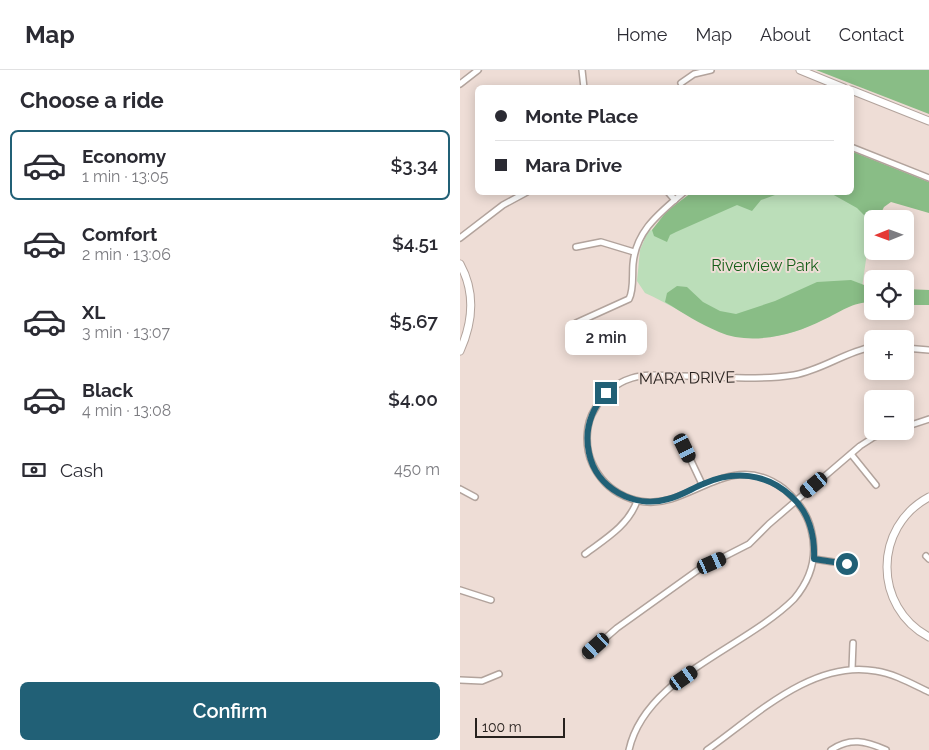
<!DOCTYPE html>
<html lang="en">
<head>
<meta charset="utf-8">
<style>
  :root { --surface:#fff; --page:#f7f7f7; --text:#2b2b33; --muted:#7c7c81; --line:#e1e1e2; --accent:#216076 }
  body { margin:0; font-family:Raleway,sans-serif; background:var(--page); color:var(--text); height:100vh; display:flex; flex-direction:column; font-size:19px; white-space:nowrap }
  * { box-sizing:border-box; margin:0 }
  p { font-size:16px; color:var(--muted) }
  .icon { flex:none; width:28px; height:28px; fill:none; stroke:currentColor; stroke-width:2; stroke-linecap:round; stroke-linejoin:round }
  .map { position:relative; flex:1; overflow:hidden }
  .details { display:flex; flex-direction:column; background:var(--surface); width:460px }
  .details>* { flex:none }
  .banner { position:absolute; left:15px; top:15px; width:379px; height:110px; border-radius:8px; box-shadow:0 2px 12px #0003; display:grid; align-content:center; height:110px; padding:0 20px; background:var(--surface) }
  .needle { width:32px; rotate:269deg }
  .buttons { position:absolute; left:404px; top:140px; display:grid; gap:10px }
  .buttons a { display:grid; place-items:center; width:50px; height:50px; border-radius:8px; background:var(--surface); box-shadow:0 2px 12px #0003; font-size:25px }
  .scale { position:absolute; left:15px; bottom:12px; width:90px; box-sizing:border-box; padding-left:5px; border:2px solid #27211e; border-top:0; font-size:14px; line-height:18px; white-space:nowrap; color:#27211e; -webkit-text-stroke:4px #eeddd6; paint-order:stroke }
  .end { position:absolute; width:22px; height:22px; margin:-11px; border:6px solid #216076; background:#fff; box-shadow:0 0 0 2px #fff }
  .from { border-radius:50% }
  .bubble { position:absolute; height:35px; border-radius:8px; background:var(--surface); box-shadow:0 2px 12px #0003; font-size:16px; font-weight:600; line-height:35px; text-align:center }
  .car { position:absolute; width:15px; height:30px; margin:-15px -8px; border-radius:6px; box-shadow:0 0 4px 1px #0007; background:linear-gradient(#222 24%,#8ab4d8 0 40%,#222 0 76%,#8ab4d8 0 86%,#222 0) }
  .banner b { display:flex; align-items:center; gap:18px; height:48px; font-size:19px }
  .banner b+b { border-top:1px solid var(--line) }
  .banner i { width:12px; height:12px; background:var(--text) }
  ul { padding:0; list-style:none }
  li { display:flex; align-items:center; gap:15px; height:70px; margin:0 10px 8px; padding:0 10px; border:2px solid transparent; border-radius:8px }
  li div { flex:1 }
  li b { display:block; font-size:19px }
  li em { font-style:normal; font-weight:600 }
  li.on { border-color:var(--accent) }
  li>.icon { width:45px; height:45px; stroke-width:1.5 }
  h2 { padding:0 20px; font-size:22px; line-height:60px }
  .pay { display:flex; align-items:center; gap:12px; height:55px; padding:0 20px; font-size:19px }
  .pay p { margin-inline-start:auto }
  .cta { display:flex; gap:10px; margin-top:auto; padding:10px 20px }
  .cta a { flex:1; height:58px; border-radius:8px; background:var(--accent); color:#fff; font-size:20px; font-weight:600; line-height:58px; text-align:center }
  header { display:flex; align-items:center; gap:30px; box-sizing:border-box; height:70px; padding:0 25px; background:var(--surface); border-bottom:1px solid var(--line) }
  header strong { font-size:24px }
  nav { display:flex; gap:28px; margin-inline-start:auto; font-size:18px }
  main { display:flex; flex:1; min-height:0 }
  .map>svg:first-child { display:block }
</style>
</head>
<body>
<header>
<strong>Map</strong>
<nav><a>Home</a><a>Map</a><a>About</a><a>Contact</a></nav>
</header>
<main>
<section class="details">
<h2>Choose a ride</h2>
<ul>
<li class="on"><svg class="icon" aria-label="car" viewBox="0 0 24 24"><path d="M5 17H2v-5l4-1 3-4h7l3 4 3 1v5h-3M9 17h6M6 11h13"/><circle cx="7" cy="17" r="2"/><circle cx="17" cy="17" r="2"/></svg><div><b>Economy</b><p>1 min · 13:05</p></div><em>$3.34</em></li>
<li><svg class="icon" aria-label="car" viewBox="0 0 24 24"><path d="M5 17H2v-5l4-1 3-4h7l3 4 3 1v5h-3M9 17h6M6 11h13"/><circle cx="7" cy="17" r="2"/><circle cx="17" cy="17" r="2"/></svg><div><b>Comfort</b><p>2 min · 13:06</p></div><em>$4.51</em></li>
<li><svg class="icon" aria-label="car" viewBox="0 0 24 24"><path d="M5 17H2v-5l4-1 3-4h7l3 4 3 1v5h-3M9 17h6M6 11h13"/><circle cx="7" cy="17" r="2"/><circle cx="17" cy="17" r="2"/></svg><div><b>XL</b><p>3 min · 13:07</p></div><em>$5.67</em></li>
<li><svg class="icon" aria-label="car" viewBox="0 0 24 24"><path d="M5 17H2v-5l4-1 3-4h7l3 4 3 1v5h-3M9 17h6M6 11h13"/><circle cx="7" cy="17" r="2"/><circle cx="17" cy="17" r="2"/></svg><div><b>Black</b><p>4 min · 13:08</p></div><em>$4.00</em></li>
</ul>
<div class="pay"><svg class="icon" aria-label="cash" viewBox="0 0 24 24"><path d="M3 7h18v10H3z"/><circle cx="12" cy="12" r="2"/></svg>Cash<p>450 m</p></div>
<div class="cta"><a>Confirm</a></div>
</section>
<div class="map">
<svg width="469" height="680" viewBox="0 0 469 680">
  <rect width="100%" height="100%" fill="#eeddd6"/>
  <path fill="#bbdeb9" d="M391,81L414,133L400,232C380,238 362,251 342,259C272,284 244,250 185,223L177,211L180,180L188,161L192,160L207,141L231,123L391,122Z"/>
  <g fill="#89bd86">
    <polygon points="356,0 469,0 469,44"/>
    <polygon points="391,81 469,112 469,143 431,132 424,137 418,149 412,149 412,167 410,168 406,147 397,138 372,124 315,125 301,130 292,141 277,135 216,162 210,165 207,172 194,166 192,160 207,141 231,123 391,122"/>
    <path d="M391,210L412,218V232C392,232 381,242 363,250C334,265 291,276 259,262C240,254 223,243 205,232L207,223L217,216L227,217L243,232L260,241L276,244L315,231L357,212Z"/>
    <polygon points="445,219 469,220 469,235 445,235"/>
  </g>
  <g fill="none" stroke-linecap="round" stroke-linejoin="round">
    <defs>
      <g id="street">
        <polyline points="122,0 124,18"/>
        <polyline points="221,13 234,4 251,0"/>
        <polyline points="0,14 18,0"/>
        <polyline points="391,77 469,108"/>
        <polyline points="208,122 215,130"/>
        <polyline points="0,168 43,135 67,122"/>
        <polyline points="116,177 141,172 174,182"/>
        <path d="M116,253L169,229C174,220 172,205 173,194C176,160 200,143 224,122"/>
        <polyline points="445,278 469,280"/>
        <polyline points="445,357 469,349"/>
        <polyline points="225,378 242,414"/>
        <polyline points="391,384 416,415"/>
        <polyline points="0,419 15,427"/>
        <path d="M125,484C145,469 168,456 177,431"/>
        <polyline points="466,486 469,489"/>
        <polyline points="354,489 387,494"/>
        <polyline points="0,520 31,530"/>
        <polyline points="126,585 157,558 238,500 289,474 309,454 400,376 414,367 432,361"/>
        <polyline points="392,599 393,573"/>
        <polyline points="0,610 22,611 39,604"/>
        <path d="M169,680C185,607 285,578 334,529C351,509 358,485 351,459C347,443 337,430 324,419C282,387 251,416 211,429C179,439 146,424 132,393C125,377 125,354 135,339C143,324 156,313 172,308C187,303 205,306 221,306C258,306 297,311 334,305C362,300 385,282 412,277"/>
        <path d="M247,680C295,646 353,589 416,601C435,604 452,614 469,622"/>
        <path d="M371,680C390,667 406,671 426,680"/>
      </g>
      <g id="secondary">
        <polyline points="340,0 384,18"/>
        <polyline points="391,20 469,51"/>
        <path d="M0,194C16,223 13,252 0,281"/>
        <path d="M469,427C413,457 413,537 469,567"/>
      </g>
    </defs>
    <use href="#street" stroke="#b2a39c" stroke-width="8"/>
    <use href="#secondary" stroke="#b2a39c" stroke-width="9"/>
    <use href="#street" stroke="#fff" stroke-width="5"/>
    <use href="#secondary" stroke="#fff" stroke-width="7"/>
  </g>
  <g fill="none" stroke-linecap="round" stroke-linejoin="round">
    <path stroke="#216076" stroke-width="6" d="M146,323C131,340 124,360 129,383C136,418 174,439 208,429C221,426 231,419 243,414C274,400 306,403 331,426C349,442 355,466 354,489L387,494"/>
  </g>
  <g text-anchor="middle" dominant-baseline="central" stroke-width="4" stroke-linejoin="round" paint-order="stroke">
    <g font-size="16" fill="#165f19" stroke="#eeddd6">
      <text x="305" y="195">Riverview Park</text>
    </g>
    <g font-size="16" fill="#27211e" stroke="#eeddd6">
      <text transform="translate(227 308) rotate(-1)">MARA DRIVE</text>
    </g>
  </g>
</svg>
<div class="buttons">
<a><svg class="needle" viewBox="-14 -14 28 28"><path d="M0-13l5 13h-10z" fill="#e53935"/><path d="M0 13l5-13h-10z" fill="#7c7c81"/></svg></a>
<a><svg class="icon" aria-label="locate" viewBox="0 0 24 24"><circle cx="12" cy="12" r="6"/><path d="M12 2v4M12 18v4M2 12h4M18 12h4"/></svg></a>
<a>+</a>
<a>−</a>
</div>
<div class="scale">100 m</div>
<i class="end from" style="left:387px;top:494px"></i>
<i class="end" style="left:146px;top:323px"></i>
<div class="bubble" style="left:105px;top:250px;width:82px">2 min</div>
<i class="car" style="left:225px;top:378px;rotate:154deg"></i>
<i class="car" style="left:354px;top:415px;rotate:230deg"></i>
<i class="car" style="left:252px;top:493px;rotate:66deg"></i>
<i class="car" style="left:136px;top:576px;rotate:228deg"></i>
<i class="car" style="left:224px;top:608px;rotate:55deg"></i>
<div class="banner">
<b><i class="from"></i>Monte Place</b>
<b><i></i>Mara Drive</b>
</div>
</div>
</main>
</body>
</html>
